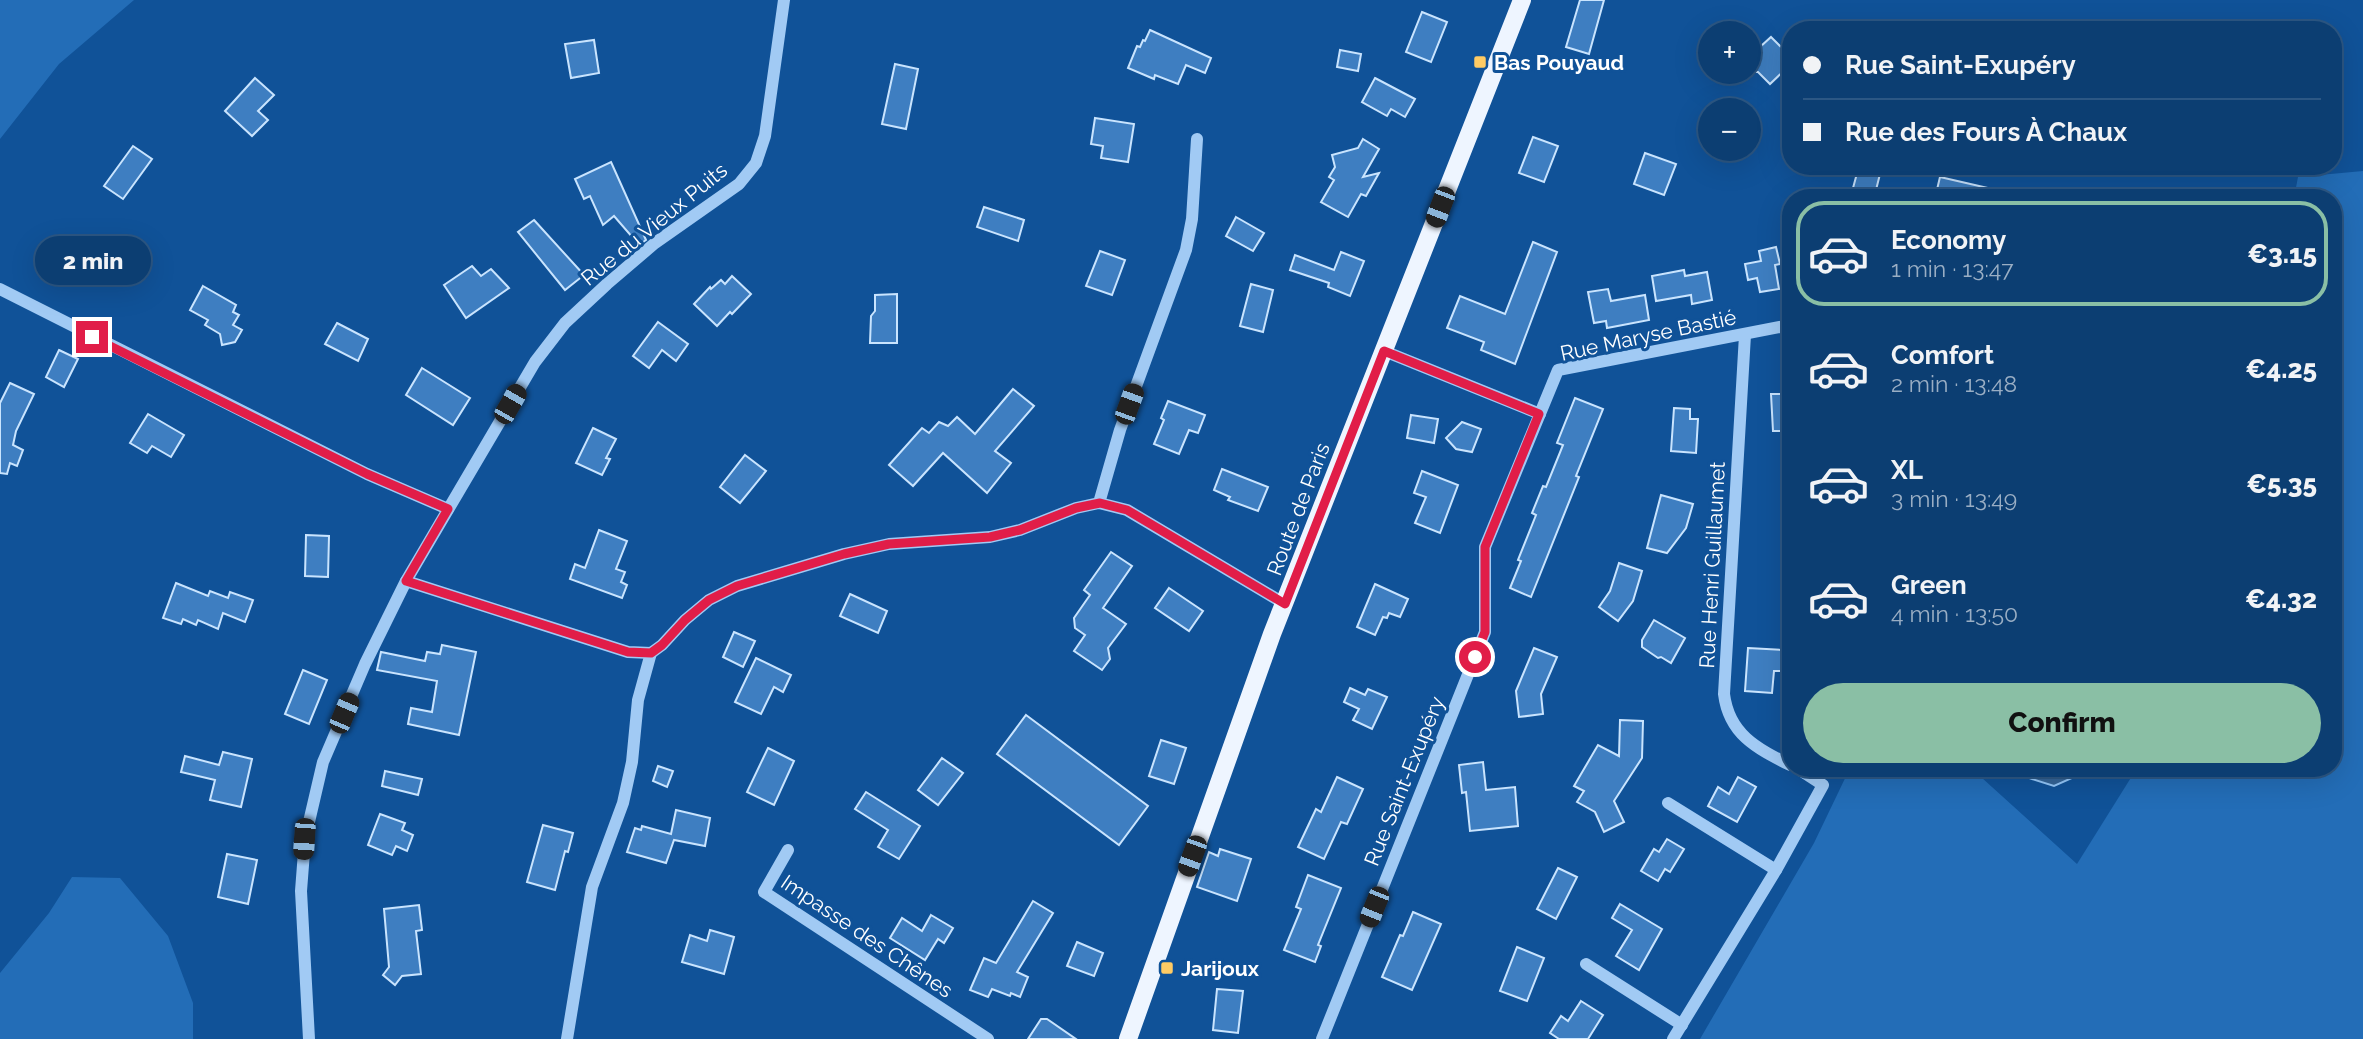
<!DOCTYPE html>
<html lang="en">
<head>
<meta charset="utf-8">
<style>
  :root { --surface:#0c3e72; --page:#1a497a; --text:#f1f3f6; --muted:#9aaec4; --line:#2c5784; --accent:#8abfa5 }
  body { margin:0; font-family:Raleway,sans-serif; background:var(--page); color:var(--text); height:100vh; display:flex; flex-direction:column; font-size:26px; white-space:nowrap }
  * { box-sizing:border-box; margin:0 }
  p { font-size:23px; color:var(--muted) }
  .icon { flex:none; width:38px; height:38px; fill:none; stroke:currentColor; stroke-width:2; stroke-linecap:round; stroke-linejoin:round }
  .map { position:relative; flex:1; overflow:hidden }
  .sheet { position:absolute; left:1782px; top:189px; width:560px; height:588px; display:flex; flex-direction:column; background:var(--surface); border-radius:28px; box-shadow:0 7px 28px #0002,0 0 0 2px var(--line) }
  .sheet>* { flex:none }
  .banner { position:absolute; left:1782px; top:21px; width:560px; height:154px; border-radius:28px; box-shadow:0 7px 28px #0002,0 0 0 2px var(--line); display:grid; align-content:center; height:154px; padding:0 21px; background:var(--surface) }
  .tools { position:absolute; left:1698px; top:21px; display:grid; gap:14px }
  .tools a { display:grid; place-items:center; width:63px; height:63px; border-radius:50%; background:var(--surface); box-shadow:0 7px 28px #0002,0 0 0 2px var(--line); font-size:35px }
  .end { position:absolute; width:32px; height:32px; margin:-16px; border:9px solid #e11d48; background:#fff; box-shadow:0 0 0 4px #fff }
  .from { border-radius:50% }
  .bubble { position:absolute; height:49px; border-radius:24px; background:var(--surface); box-shadow:0 7px 28px #0002,0 0 0 2px var(--line); font-size:23px; font-weight:800; line-height:49px; text-align:center }
  .car { position:absolute; width:21px; height:42px; margin:-21px -10px; border-radius:9px; box-shadow:0 0 5px 2px #0007; background:linear-gradient(#222 24%,#8ab4d8 0 40%,#222 0 76%,#8ab4d8 0 86%,#222 0) }
  .banner b { display:flex; align-items:center; gap:24px; height:66px; font-size:26px }
  .banner b+b { border-top:2px solid var(--line) }
  .banner i { width:18px; height:18px; background:var(--text) }
  ul { padding:12px 0 0; list-style:none }
  li { display:flex; align-items:center; gap:21px; height:105px; margin:0 14px 10px; padding:0 7px; border:4px solid transparent; border-radius:28px }
  li div { flex:1 }
  li b { display:block; font-size:26px }
  li em { font-style:normal; font-weight:800 }
  li.on { border-color:var(--accent) }
  li>.icon { width:63px; height:63px; stroke-width:1.5 }
  .cta { display:flex; gap:14px; margin-top:auto; padding:14px 21px }
  .cta a { flex:1; height:80px; border-radius:42px; background:var(--accent); color:#111; font-size:28px; font-weight:800; line-height:80px; text-align:center }
  .map>svg:first-child { display:block }
</style>
</head>
<body>
<div class="map">
<svg width="2363" height="1039" viewBox="0 0 2363 1039">
  <rect width="100%" height="100%" fill="#105298"/>
  <g fill="#236db7">
    <polygon points="0,0 134,0 59,64 0,139"/>
    <polygon points="2363,171 2363,1039 1700,1039 1814,843 1850,768 1971,768 2077,864 2137,768 2333,768 2333,198 2294,198 2298,177"/>
    <polygon points="72,877 120,878 168,936 193,1003 193,1039 0,1039 0,973 49,913"/>
  </g>
  <polygon fill="#346497" stroke="#93c6f8" stroke-width="2" points="2024,768 2086,768 2081,774 2054,786 2029,778"/>
  <g fill="#3e7ec1" stroke="#c9e4fe" stroke-width="2">
    <polygon points="1580,0 1604,0 1589,54 1566,47"/>
    <polygon points="1422,12 1447,22 1431,62 1406,52"/>
    <polygon points="1150,30 1211,58 1205,73 1186,65 1178,84 1155,75 1154,79 1128,68 1137,46 1140,47 1143,40 1145,41"/>
    <polygon points="1771,37 1790,56 1790,65 1770,84 1758,72 1748,72 1748,58"/>
    <polygon points="594,40 599,73 571,78 565,44"/>
    <polygon points="1340,50 1361,54 1358,71 1337,67"/>
    <polygon points="895,64 918,69 906,129 882,124"/>
    <polygon points="255,78 274,95 258,111 268,120 252,136 225,111"/>
    <polygon points="1375,78 1415,99 1405,117 1391,109 1387,116 1362,102"/>
    <polygon points="1095,118 1134,124 1128,162 1101,158 1103,146 1091,144"/>
    <polygon points="1533,137 1558,146 1544,182 1519,173"/>
    <polygon points="1363,139 1379,149 1363,177 1379,173 1366,196 1361,194 1348,217 1321,202 1334,180 1329,177 1335,167 1332,155 1358,148"/>
    <polygon points="133,146 152,159 123,199 104,186"/>
    <polygon points="1645,153 1676,164 1664,195 1634,184"/>
    <polygon points="611,162 646,240 639,245 614,216 603,225 590,196 584,199 575,179"/>
    <polygon points="1859,166 1882,166 1875,194 1853,188"/>
    <polygon points="1940,177 2001,191 2000,198 1935,198"/>
    <polygon points="984,207 1024,220 1018,241 977,227"/>
    <polygon points="1236,217 1264,233 1253,251 1226,236"/>
    <polygon points="534,220 584,275 565,290 518,232"/>
    <polygon points="1533,242 1557,252 1515,364 1481,350 1484,342 1447,328 1460,296 1505,314"/>
    <polygon points="1776,247 1780,264 1775,265 1779,289 1760,292 1757,278 1748,280 1745,264 1761,261 1759,251"/>
    <polygon points="1100,251 1125,260 1112,295 1086,286"/>
    <polygon points="1341,252 1364,261 1350,296 1328,287 1329,283 1290,270 1295,255 1334,270"/>
    <polygon points="472,266 481,276 491,269 509,288 466,318 444,285"/>
    <polygon points="1684,270 1685,276 1707,272 1712,300 1692,304 1691,295 1656,301 1652,276"/>
    <polygon points="732,276 751,294 732,314 730,312 717,326 694,304 710,287 711,289 721,280 725,284"/>
    <polygon points="1251,284 1273,290 1263,332 1240,326"/>
    <polygon points="203,286 236,305 233,312 239,315 233,325 242,330 235,342 222,345 220,334 205,325 208,320 190,310"/>
    <polygon points="1608,289 1611,301 1645,295 1649,320 1607,328 1606,321 1594,323 1588,292"/>
    <polygon points="897,294 897,343 870,343 871,316 875,311 875,295"/>
    <polygon points="658,322 688,344 676,361 662,350 649,368 633,356"/>
    <polygon points="337,323 368,339 358,361 325,344"/>
    <polygon points="59,350 78,359 64,387 46,377"/>
    <polygon points="422,368 470,398 453,425 406,395"/>
    <polygon points="10,383 34,394 16,431 13,445 23,450 17,466 10,463 7,474 0,473 0,403"/>
    <polygon points="1013,389 1034,406 995,451 1011,463 987,493 943,453 913,486 889,465 922,428 929,433 939,422 948,426 957,417 975,434"/>
    <polygon points="1771,394 1790,394 1790,431 1773,431"/>
    <polygon points="1575,398 1603,409 1576,476 1579,477 1531,597 1510,588 1521,561 1518,560 1536,515 1532,513 1543,486 1546,487 1563,445 1557,443"/>
    <polygon points="1168,401 1205,415 1198,433 1189,430 1179,454 1154,444 1164,420 1161,418"/>
    <polygon points="1674,408 1690,409 1690,419 1698,419 1696,453 1671,451"/>
    <polygon points="148,414 184,435 171,457 152,446 147,453 130,443"/>
    <polygon points="1411,415 1438,419 1434,443 1407,438"/>
    <polygon points="1462,422 1481,429 1472,452 1456,449 1446,438"/>
    <polygon points="593,428 616,439 606,458 610,459 602,475 576,463"/>
    <polygon points="745,455 766,471 740,503 720,487"/>
    <polygon points="1222,469 1268,487 1258,511 1228,500 1230,497 1214,490"/>
    <polygon points="1422,471 1458,485 1440,533 1415,523 1426,497 1414,493"/>
    <polygon points="1661,495 1693,504 1686,528 1667,553 1647,548"/>
    <polygon points="599,530 627,541 616,569 625,572 621,582 627,585 622,598 570,579 575,564 585,568"/>
    <polygon points="306,535 329,536 328,577 305,576"/>
    <polygon points="1111,552 1132,566 1103,608 1126,624 1108,648 1110,659 1102,670 1074,651 1085,635 1075,628 1074,618 1090,595 1084,590"/>
    <polygon points="1619,563 1642,571 1633,601 1618,621 1599,607 1610,591"/>
    <polygon points="176,583 208,596 210,591 228,598 230,592 253,600 245,622 223,613 218,629 198,620 196,625 183,619 181,624 163,618"/>
    <polygon points="1375,584 1408,599 1400,617 1389,613 1387,618 1383,617 1375,635 1357,627"/>
    <polygon points="1169,588 1203,611 1189,631 1155,608"/>
    <polygon points="850,594 887,611 878,633 840,616"/>
    <polygon points="1654,620 1685,638 1671,663 1661,657 1658,658 1642,647 1642,640"/>
    <polygon points="734,632 755,641 743,667 723,657"/>
    <polygon points="442,645 476,652 459,735 408,724 411,708 432,712 437,681 377,670 381,652 425,661 427,652 440,654"/>
    <polygon points="1534,648 1557,657 1541,694 1543,714 1519,717 1516,691"/>
    <polygon points="1748,648 1784,650 1783,671 1774,671 1772,693 1745,691"/>
    <polygon points="756,658 791,675 783,692 774,687 761,714 735,702"/>
    <polygon points="303,670 327,680 309,724 285,714"/>
    <polygon points="1350,688 1365,695 1368,689 1387,697 1372,729 1353,720 1359,709 1344,702"/>
    <polygon points="1026,715 1148,806 1119,845 997,754"/>
    <polygon points="1620,720 1643,721 1642,758 1614,801 1624,822 1604,832 1595,812 1577,802 1584,791 1574,786 1598,745 1619,756"/>
    <polygon points="1161,740 1186,748 1174,784 1149,776"/>
    <polygon points="768,748 794,761 774,805 747,792"/>
    <polygon points="223,752 252,759 241,807 210,800 215,780 181,772 185,756 219,765"/>
    <polygon points="942,758 963,773 938,805 918,790"/>
    <polygon points="1483,762 1486,790 1515,787 1518,826 1470,831 1466,792 1462,793 1459,765"/>
    <polygon points="658,766 673,771 667,787 653,781"/>
    <polygon points="385,771 422,779 418,795 382,786"/>
    <polygon points="1337,777 1363,789 1347,824 1341,822 1324,859 1298,847 1316,809 1321,812"/>
    <polygon points="1738,777 1756,787 1737,822 1708,806 1718,787 1729,794"/>
    <polygon points="866,792 920,826 899,859 878,847 888,830 855,809"/>
    <polygon points="676,810 710,818 705,846 674,840 666,863 627,852 635,828 641,830 642,826 671,834"/>
    <polygon points="380,814 405,823 402,830 413,835 407,851 396,846 392,855 368,845"/>
    <polygon points="543,825 573,833 568,852 565,851 555,890 527,882"/>
    <polygon points="1667,839 1684,849 1670,872 1665,869 1658,881 1641,871 1654,849 1659,852"/>
    <polygon points="1220,849 1251,859 1237,901 1197,887 1209,852 1218,856"/>
    <polygon points="227,854 257,860 248,904 218,897"/>
    <polygon points="1558,868 1577,877 1556,919 1537,909"/>
    <polygon points="1308,875 1341,888 1318,945 1321,946 1315,962 1284,950 1301,909 1296,907"/>
    <polygon points="1033,901 1053,913 1017,972 1028,977 1020,997 1011,993 1010,996 992,989 988,997 970,990 984,958 996,963"/>
    <polygon points="1620,904 1662,929 1639,970 1616,956 1632,930 1612,918"/>
    <polygon points="419,905 422,930 416,931 421,974 402,976 395,985 383,975 389,967 384,909"/>
    <polygon points="1413,912 1441,924 1412,990 1382,977 1400,935 1403,936"/>
    <polygon points="931,915 953,928 944,943 938,939 925,960 890,938 902,918 922,931"/>
    <polygon points="710,930 734,937 724,974 682,962 690,935 707,941"/>
    <polygon points="1077,942 1103,953 1094,976 1067,966"/>
    <polygon points="1517,947 1544,958 1527,1001 1500,991"/>
    <polygon points="1217,989 1243,991 1238,1033 1213,1030"/>
    <polygon points="1581,1001 1603,1015 1588,1039 1559,1039 1550,1033 1561,1016 1568,1021"/>
    <polygon points="1041,1019 1047,1019 1076,1039 1028,1039"/>
  </g>
  <g fill="none" stroke-linecap="round" stroke-linejoin="round">
    <g stroke="#a1caf4" stroke-width="12">
      <polyline points="0,289 367,474 448,509"/>
      <path d="M1745,335L1724,694C1729,734 1756,748 1790,765"/>
      <polyline points="1384,351 1540,414"/>
      <polyline points="1099,503 1120,430 1186,250 1192,219 1197,139"/>
      <polyline points="406,581 628,652 651,653 662,645 685,620 709,600 737,586 844,554 889,544 990,537 1020,530 1076,508 1099,503 1127,510 1285,604"/>
      <polyline points="1668,803 1776,870"/>
      <polyline points="788,850 764,892 988,1039"/>
      <polyline points="1586,964 1682,1025"/>
      <polyline points="309,1039 301,891 305,839 323,762 365,664 406,581 535,362 565,323 607,284 655,243 739,184 756,163 765,136 784,0"/>
      <polyline points="567,1039 592,887 623,803 632,762 638,700 651,653"/>
      <polyline points="1322,1039 1485,632 1485,547 1558,370 1790,325"/>
      <polyline points="1673,1039 1776,870 1823,785 1797,768"/>
    </g>
    <polyline stroke="#eef5ff" stroke-width="18" points="1128,1039 1272,634 1522,0"/>
  </g>
  <g fill="none" stroke-linecap="round" stroke-linejoin="round">
    <polyline stroke="#e11d48" stroke-width="9" points="92,337 367,474 448,509 406,581 628,652 651,653 662,645 685,620 709,600 737,586 844,554 889,544 990,537 1020,530 1076,508 1100,503 1127,510 1285,604 1384,351 1539,414 1485,547 1485,632 1475,657"/>
  </g>
  <g fill="#ffcb64" stroke="#105298" stroke-width="2.5">
    <rect x="1473" y="55" width="14" height="14" rx="3.5"/>
    <rect x="1160" y="961" width="14" height="14" rx="3.5"/>
  </g>
  <g text-anchor="middle" dominant-baseline="central" stroke-width="6" stroke-linejoin="round" paint-order="stroke">
    <g font-size="21" font-weight="bold" fill="#fff" stroke="#105298" text-anchor="start">
      <text x="1494" y="62">Bas Pouyaud</text>
      <text x="1181" y="968">Jarijoux</text>
    </g>
    <g font-size="21" fill="#fff" stroke="#105298">
      <text transform="translate(654 224) rotate(-39)">Rue du Vieux Puits</text>
      <text transform="translate(1648 335) rotate(-12)">Rue Maryse Bastié</text>
      <text transform="translate(1298 509) rotate(-69)">Route de Paris</text>
      <text transform="translate(1712 565) rotate(-87)">Rue Henri Guillaumet</text>
      <text transform="translate(1404 781) rotate(-68)">Rue Saint-Exupéry</text>
      <text transform="translate(867 936) rotate(34)">Impasse des Chênes</text>
    </g>
  </g>
</svg>
<div class="tools">
<a>+</a>
<a>−</a>
</div>
<i class="end from" style="left:1475px;top:657px"></i>
<i class="end" style="left:92px;top:337px"></i>
<div class="bubble" style="left:35px;top:236px;width:116px">2 min</div>
<i class="car" style="left:1440px;top:207px;rotate:201deg"></i>
<i class="car" style="left:510px;top:404px;rotate:30deg"></i>
<i class="car" style="left:1129px;top:404px;rotate:20deg"></i>
<i class="car" style="left:344px;top:713px;rotate:23deg"></i>
<i class="car" style="left:304px;top:839px;rotate:184deg"></i>
<i class="car" style="left:1192px;top:856px;rotate:200deg"></i>
<i class="car" style="left:1374px;top:907px;rotate:202deg"></i>
<div class="banner">
<b><i class="from"></i>Rue Saint-Exupéry</b>
<b><i></i>Rue des Fours À Chaux</b>
</div>
<section class="sheet">
<ul>
<li class="on"><svg class="icon" aria-label="car" viewBox="0 0 24 24"><path d="M5 17H2v-5l4-1 3-4h7l3 4 3 1v5h-3M9 17h6M6 11h13"/><circle cx="7" cy="17" r="2"/><circle cx="17" cy="17" r="2"/></svg><div><b>Economy</b><p>1 min · 13:47</p></div><em>€3.15</em></li>
<li><svg class="icon" aria-label="car" viewBox="0 0 24 24"><path d="M5 17H2v-5l4-1 3-4h7l3 4 3 1v5h-3M9 17h6M6 11h13"/><circle cx="7" cy="17" r="2"/><circle cx="17" cy="17" r="2"/></svg><div><b>Comfort</b><p>2 min · 13:48</p></div><em>€4.25</em></li>
<li><svg class="icon" aria-label="car" viewBox="0 0 24 24"><path d="M5 17H2v-5l4-1 3-4h7l3 4 3 1v5h-3M9 17h6M6 11h13"/><circle cx="7" cy="17" r="2"/><circle cx="17" cy="17" r="2"/></svg><div><b>XL</b><p>3 min · 13:49</p></div><em>€5.35</em></li>
<li><svg class="icon" aria-label="car" viewBox="0 0 24 24"><path d="M5 17H2v-5l4-1 3-4h7l3 4 3 1v5h-3M9 17h6M6 11h13"/><circle cx="7" cy="17" r="2"/><circle cx="17" cy="17" r="2"/></svg><div><b>Green</b><p>4 min · 13:50</p></div><em>€4.32</em></li>
</ul>
<div class="cta"><a>Confirm</a></div>
</section>
</div>
</body>
</html>
